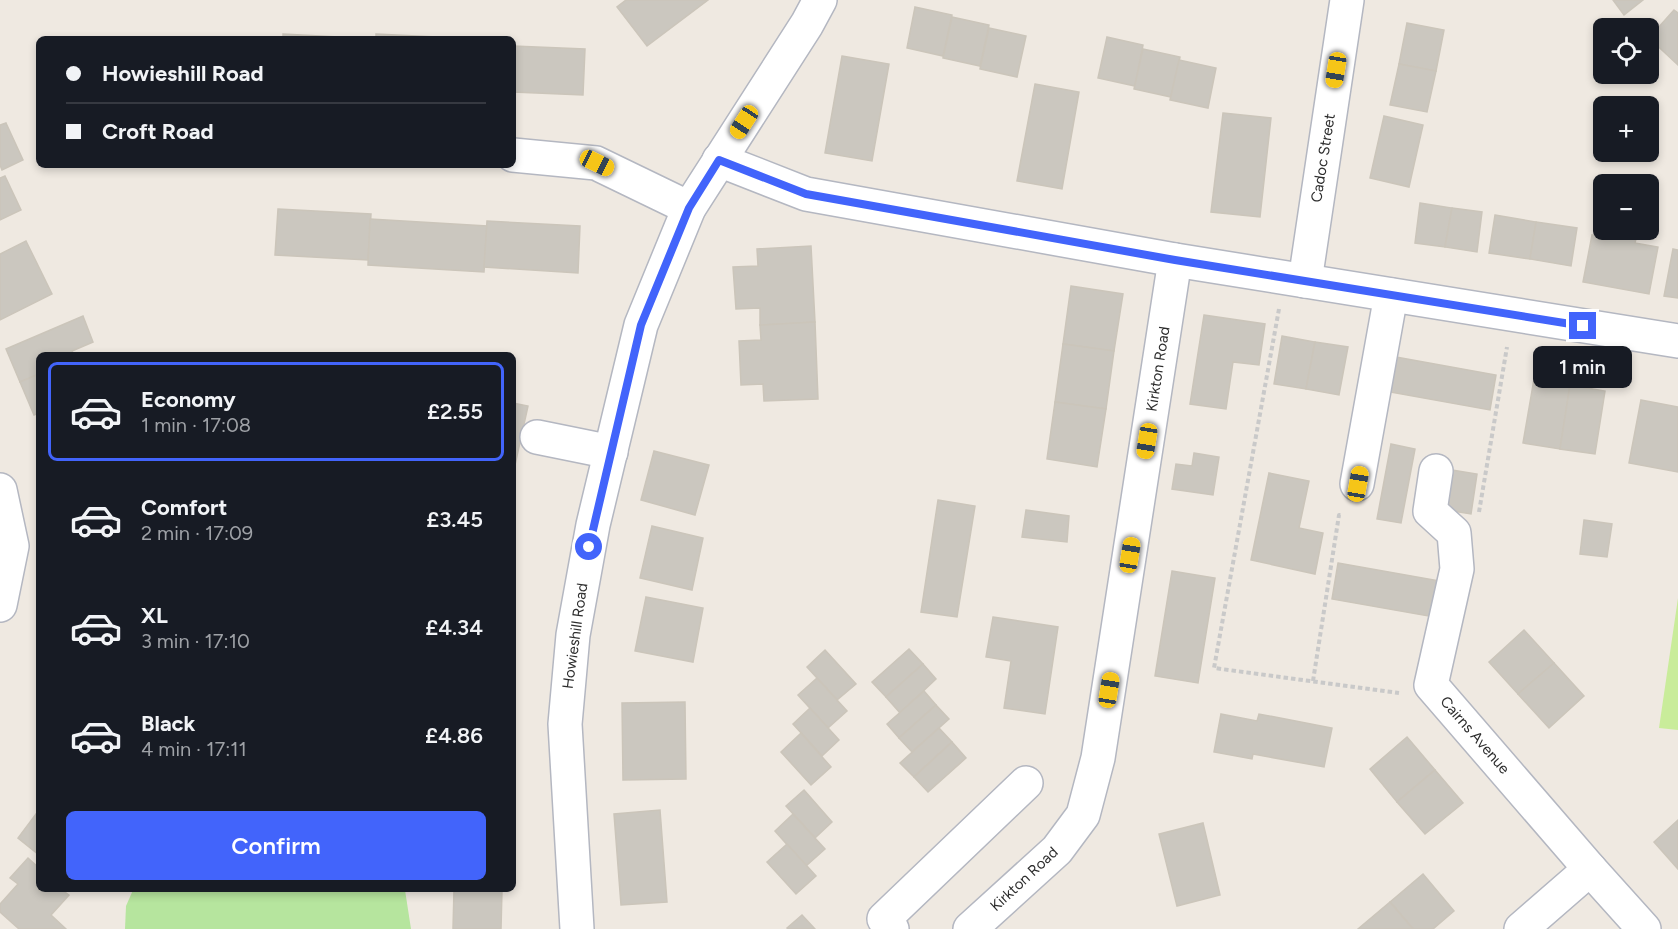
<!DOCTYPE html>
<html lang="en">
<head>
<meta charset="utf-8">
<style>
  :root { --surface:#171b24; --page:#20242c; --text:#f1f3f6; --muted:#9ea1a6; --line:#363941; --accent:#4264fb }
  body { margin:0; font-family:Figtree,sans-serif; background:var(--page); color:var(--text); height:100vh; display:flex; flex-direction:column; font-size:22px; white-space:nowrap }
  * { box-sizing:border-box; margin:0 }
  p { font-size:20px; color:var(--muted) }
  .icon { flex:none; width:33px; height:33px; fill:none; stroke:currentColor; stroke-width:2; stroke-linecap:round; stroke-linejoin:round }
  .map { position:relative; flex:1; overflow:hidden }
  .details { position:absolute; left:36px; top:352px; width:480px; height:540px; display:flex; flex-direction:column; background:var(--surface); border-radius:9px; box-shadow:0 3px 9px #0003 }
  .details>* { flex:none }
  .top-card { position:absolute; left:36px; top:36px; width:480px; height:132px; border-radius:9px; box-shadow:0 3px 9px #0003; display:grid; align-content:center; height:132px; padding:0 30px; background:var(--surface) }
  .tools { position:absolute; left:1593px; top:18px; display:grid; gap:12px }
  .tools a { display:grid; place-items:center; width:66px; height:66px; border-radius:9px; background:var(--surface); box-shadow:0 3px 9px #0003; font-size:30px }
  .end { position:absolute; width:27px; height:27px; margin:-14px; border:8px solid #4264fb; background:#fff; box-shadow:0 0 0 3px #fff }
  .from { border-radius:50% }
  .bubble { position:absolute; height:42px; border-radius:9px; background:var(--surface); box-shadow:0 3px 9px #0003; font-size:20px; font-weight:600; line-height:42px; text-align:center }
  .car { position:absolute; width:18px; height:36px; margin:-18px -9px; border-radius:8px; box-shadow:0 0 4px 2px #0007; background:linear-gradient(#f5c518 24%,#345 0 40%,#f5c518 0 76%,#345 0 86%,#f5c518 0) }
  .top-card b { display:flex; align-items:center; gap:21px; height:57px; font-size:22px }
  .top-card b+b { border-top:2px solid var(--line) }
  .top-card i { width:15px; height:15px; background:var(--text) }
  ul { padding:10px 0 0; list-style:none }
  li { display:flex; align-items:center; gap:18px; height:99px; margin:0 12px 9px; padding:0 18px; border:3px solid transparent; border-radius:9px }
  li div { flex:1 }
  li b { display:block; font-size:22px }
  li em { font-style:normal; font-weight:600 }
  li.on { border-color:var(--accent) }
  li>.icon { width:54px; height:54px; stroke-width:1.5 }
  .button { display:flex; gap:12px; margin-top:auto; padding:12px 30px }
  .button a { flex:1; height:69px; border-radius:9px; background:var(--accent); color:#fff; font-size:24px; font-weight:600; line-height:69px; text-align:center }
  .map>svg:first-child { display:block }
</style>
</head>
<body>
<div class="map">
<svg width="1678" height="929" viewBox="0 0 1678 929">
  <rect width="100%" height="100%" fill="#efe9e1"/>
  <polygon fill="#b6e59e" points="133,890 405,890 411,929 125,929 126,906"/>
  <polygon fill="#c9ec9a" points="1678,598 1678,730 1659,728"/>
  <g fill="#cbc7bf" stroke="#cbc5ba" stroke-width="1.5">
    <polygon points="626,0 708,0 647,46 617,7"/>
    <polygon points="1613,0 1643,0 1624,15"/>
    <polygon points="915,7 952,15 943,56 907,48"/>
    <polygon points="1674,10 1678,13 1678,65 1649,38"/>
    <polygon points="952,17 989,25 980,66 943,58"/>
    <polygon points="1407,23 1444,30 1436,71 1399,64"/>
    <polygon points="989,28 1026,36 1017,77 980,69"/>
    <polygon points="283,34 376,39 283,39"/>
    <polygon points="376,34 478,39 376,39"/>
    <polygon points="1107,37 1143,45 1135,86 1098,78"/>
    <polygon points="513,46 585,49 583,95 513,92"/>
    <polygon points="1143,49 1180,57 1171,97 1134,89"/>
    <polygon points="842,56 889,64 872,161 825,153"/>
    <polygon points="1179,60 1216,68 1208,108 1170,100"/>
    <polygon points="1399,64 1436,71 1427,112 1390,105"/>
    <polygon points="1035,84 1079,92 1062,189 1017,181"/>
    <polygon points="1223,113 1271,118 1260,217 1211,212"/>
    <polygon points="1384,116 1423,125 1409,187 1370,178"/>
    <polygon points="6,123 23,160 2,170 0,165 0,125"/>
    <polygon points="5,176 21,210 0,220 0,178"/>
    <polygon points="1420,203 1452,208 1445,247 1415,243"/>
    <polygon points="1452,208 1482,212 1477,252 1445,247"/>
    <polygon points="278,209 371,214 368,260 275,255"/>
    <polygon points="1495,215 1536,222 1530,259 1489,253"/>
    <polygon points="370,219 487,226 484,272 368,265"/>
    <polygon points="487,221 580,226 578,273 484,267"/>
    <polygon points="1536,222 1577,228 1571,266 1530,259"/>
    <polygon points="1615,230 1638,230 1635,243 1658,247 1649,294 1583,282 1592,235 1613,239"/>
    <polygon points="26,241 52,294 0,320 0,254"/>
    <polygon points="811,246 815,322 760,325 760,308 736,309 733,267 758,266 757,249"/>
    <polygon points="1673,249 1678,250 1678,298 1664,296"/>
    <polygon points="1071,286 1123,294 1114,351 1063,344"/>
    <polygon points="1204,315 1265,324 1259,365 1233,362 1226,409 1190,404"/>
    <polygon points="83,316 93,342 72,351 74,356 39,356 39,374 20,382 6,349"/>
    <polygon points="815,322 818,399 764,401 763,384 741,385 739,341 761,340 760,325"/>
    <polygon points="1282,336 1315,342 1306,389 1274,384"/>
    <polygon points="1315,342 1348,347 1339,395 1306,389"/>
    <polygon points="1063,344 1114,351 1106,409 1055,402"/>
    <polygon points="1396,357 1496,375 1490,410 1390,392"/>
    <polygon points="39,374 39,413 34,415 20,382"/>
    <polygon points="1534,379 1570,385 1560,449 1523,443"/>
    <polygon points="1570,385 1605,391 1595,454 1560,449"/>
    <polygon points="1641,400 1678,407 1678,472 1629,463"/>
    <polygon points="1055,402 1106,409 1097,467 1047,459"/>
    <polygon points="513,403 528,406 513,474"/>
    <polygon points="1391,444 1415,449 1401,523 1377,519"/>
    <polygon points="654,451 709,465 695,515 641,500"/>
    <polygon points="1194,453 1219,457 1213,495 1172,489 1176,464 1192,466"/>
    <polygon points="1452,470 1477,474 1471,514 1446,510"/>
    <polygon points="1269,473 1309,481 1299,528 1323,533 1315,574 1251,560"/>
    <polygon points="938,500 975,506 957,617 921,612"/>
    <polygon points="1026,510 1069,516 1067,542 1022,537"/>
    <polygon points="1584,520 1612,524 1607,557 1580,554"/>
    <polygon points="652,526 703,538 692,590 640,578"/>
    <polygon points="1338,563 1440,581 1434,617 1332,599"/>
    <polygon points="1172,571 1215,578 1198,683 1155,676"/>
    <polygon points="646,597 703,608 693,662 635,651"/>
    <polygon points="993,617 1058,627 1045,714 1004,708 1011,661 986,657"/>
    <polygon points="1524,630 1554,663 1518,694 1489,662"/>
    <polygon points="909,649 923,664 886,697 872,682"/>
    <polygon points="825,650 856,684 837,700 807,667"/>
    <polygon points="1554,663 1584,696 1549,728 1518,694"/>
    <polygon points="923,664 936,679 900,713 886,697"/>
    <polygon points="817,678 847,711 828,728 798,695"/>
    <polygon points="924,691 936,705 899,738 887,724"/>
    <polygon points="685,702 686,779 623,780 622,703"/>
    <polygon points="936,705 949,719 912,752 899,738"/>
    <polygon points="810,708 839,740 822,756 793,724"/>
    <polygon points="1221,714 1257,721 1259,714 1332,728 1324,767 1253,754 1252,759 1214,752"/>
    <polygon points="939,728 952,742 914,777 900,763"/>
    <polygon points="801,733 831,767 811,785 781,752"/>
    <polygon points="1407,737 1435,770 1397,802 1370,769"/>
    <polygon points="952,742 966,758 928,792 914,777"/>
    <polygon points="1435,770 1463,803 1425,834 1397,802"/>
    <polygon points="804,790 832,822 815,838 786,806"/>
    <polygon points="39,810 39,855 18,838"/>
    <polygon points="660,810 667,902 621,905 614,814"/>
    <polygon points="793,814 825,849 806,866 775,831"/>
    <polygon points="1678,820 1678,869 1654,842"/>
    <polygon points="1203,823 1220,895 1177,906 1159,834"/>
    <polygon points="787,844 816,876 796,894 767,862"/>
    <polygon points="28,858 39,868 39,890 62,890 69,895 51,915 66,929 19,929 0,912 0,904 18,884 10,878"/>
    <polygon points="1423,874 1454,911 1433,929 1413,929 1390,902"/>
    <polygon points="454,890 502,890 501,929 453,929"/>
    <polygon points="1390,902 1413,929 1358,929"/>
    <polygon points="802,915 815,929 788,929 787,928"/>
  </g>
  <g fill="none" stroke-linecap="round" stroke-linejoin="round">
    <defs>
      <g id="minor">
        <polyline points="513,155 596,163 689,208"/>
        <polyline points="719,160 806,194 1175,260 1678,341"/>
        <polyline points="1305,281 1347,0"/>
        <polyline points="537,437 611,452"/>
        <polyline points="1436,471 1430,511 1454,533 1457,569 1431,685 1590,869 1644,929"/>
        <polyline points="1357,484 1391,295"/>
        <polyline points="0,490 12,546 0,605"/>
        <polyline points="577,929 565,724 573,635 593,525 641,325 689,208 807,24 820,0"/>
        <polyline points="892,929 884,919 1026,783"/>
        <polyline points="970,929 1057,850 1083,815 1098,758 1175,260"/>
        <polyline points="1521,929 1590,869"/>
      </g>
    </defs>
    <use href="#minor" stroke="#b4b7c1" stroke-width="36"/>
    <g stroke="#c9c9c9" stroke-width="4" stroke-dasharray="4.5 3" stroke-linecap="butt">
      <polyline points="1279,309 1214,668 1399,693"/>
      <polyline points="1479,512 1507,347"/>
      <polyline points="1313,681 1339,515 1341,515"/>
    </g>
    <use href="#minor" stroke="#fff" stroke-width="33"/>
  </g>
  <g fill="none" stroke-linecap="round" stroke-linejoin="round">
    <polyline stroke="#4264fb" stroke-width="8" points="589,547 641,325 689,208 719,160 806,194 1175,260 1583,326"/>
  </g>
  <g text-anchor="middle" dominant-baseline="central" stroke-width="4.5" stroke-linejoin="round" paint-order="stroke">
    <g font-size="15" fill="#2e2e2e" stroke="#fff">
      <text transform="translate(1323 158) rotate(-81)">Cadoc Street</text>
      <text transform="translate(1158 369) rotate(-81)">Kirkton Road</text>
      <text transform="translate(575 636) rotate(-82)">Howieshill Road</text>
      <text transform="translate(1475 735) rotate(49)">Cairns Avenue</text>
      <text transform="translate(1024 879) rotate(-43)">Kirkton Road</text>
    </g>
  </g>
</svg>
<div class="tools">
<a><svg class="icon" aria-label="locate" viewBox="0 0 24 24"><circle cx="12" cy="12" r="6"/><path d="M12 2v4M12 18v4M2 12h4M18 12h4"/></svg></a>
<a>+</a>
<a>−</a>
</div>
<i class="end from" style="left:589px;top:547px"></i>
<i class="end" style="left:1583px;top:326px"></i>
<div class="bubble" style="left:1533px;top:346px;width:99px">1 min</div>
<i class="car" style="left:1336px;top:70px;rotate:189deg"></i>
<i class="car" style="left:744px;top:122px;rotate:213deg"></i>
<i class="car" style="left:597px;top:163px;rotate:116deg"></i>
<i class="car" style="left:1147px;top:441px;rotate:189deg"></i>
<i class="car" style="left:1358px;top:484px;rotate:10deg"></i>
<i class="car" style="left:1130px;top:555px;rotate:9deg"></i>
<i class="car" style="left:1109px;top:690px;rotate:9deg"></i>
<div class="top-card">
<b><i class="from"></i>Howieshill Road</b>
<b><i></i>Croft Road</b>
</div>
<section class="details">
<ul>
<li class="on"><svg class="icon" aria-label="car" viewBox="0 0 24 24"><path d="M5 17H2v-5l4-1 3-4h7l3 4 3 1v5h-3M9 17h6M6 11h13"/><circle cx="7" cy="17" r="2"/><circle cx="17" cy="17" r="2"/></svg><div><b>Economy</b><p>1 min · 17:08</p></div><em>£2.55</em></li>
<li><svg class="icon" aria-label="car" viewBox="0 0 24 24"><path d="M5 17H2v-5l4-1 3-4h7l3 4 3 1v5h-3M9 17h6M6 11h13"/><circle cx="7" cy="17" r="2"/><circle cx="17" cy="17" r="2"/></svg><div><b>Comfort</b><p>2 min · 17:09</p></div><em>£3.45</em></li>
<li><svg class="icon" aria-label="car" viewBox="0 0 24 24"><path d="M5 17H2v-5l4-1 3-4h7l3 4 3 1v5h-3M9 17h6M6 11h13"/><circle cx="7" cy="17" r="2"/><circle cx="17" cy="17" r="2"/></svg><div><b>XL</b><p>3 min · 17:10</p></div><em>£4.34</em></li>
<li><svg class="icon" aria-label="car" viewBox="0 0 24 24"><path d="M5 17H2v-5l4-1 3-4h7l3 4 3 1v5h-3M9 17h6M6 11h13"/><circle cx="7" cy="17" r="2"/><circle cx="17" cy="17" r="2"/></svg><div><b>Black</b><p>4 min · 17:11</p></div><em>£4.86</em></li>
</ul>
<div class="button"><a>Confirm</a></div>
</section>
</div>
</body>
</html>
